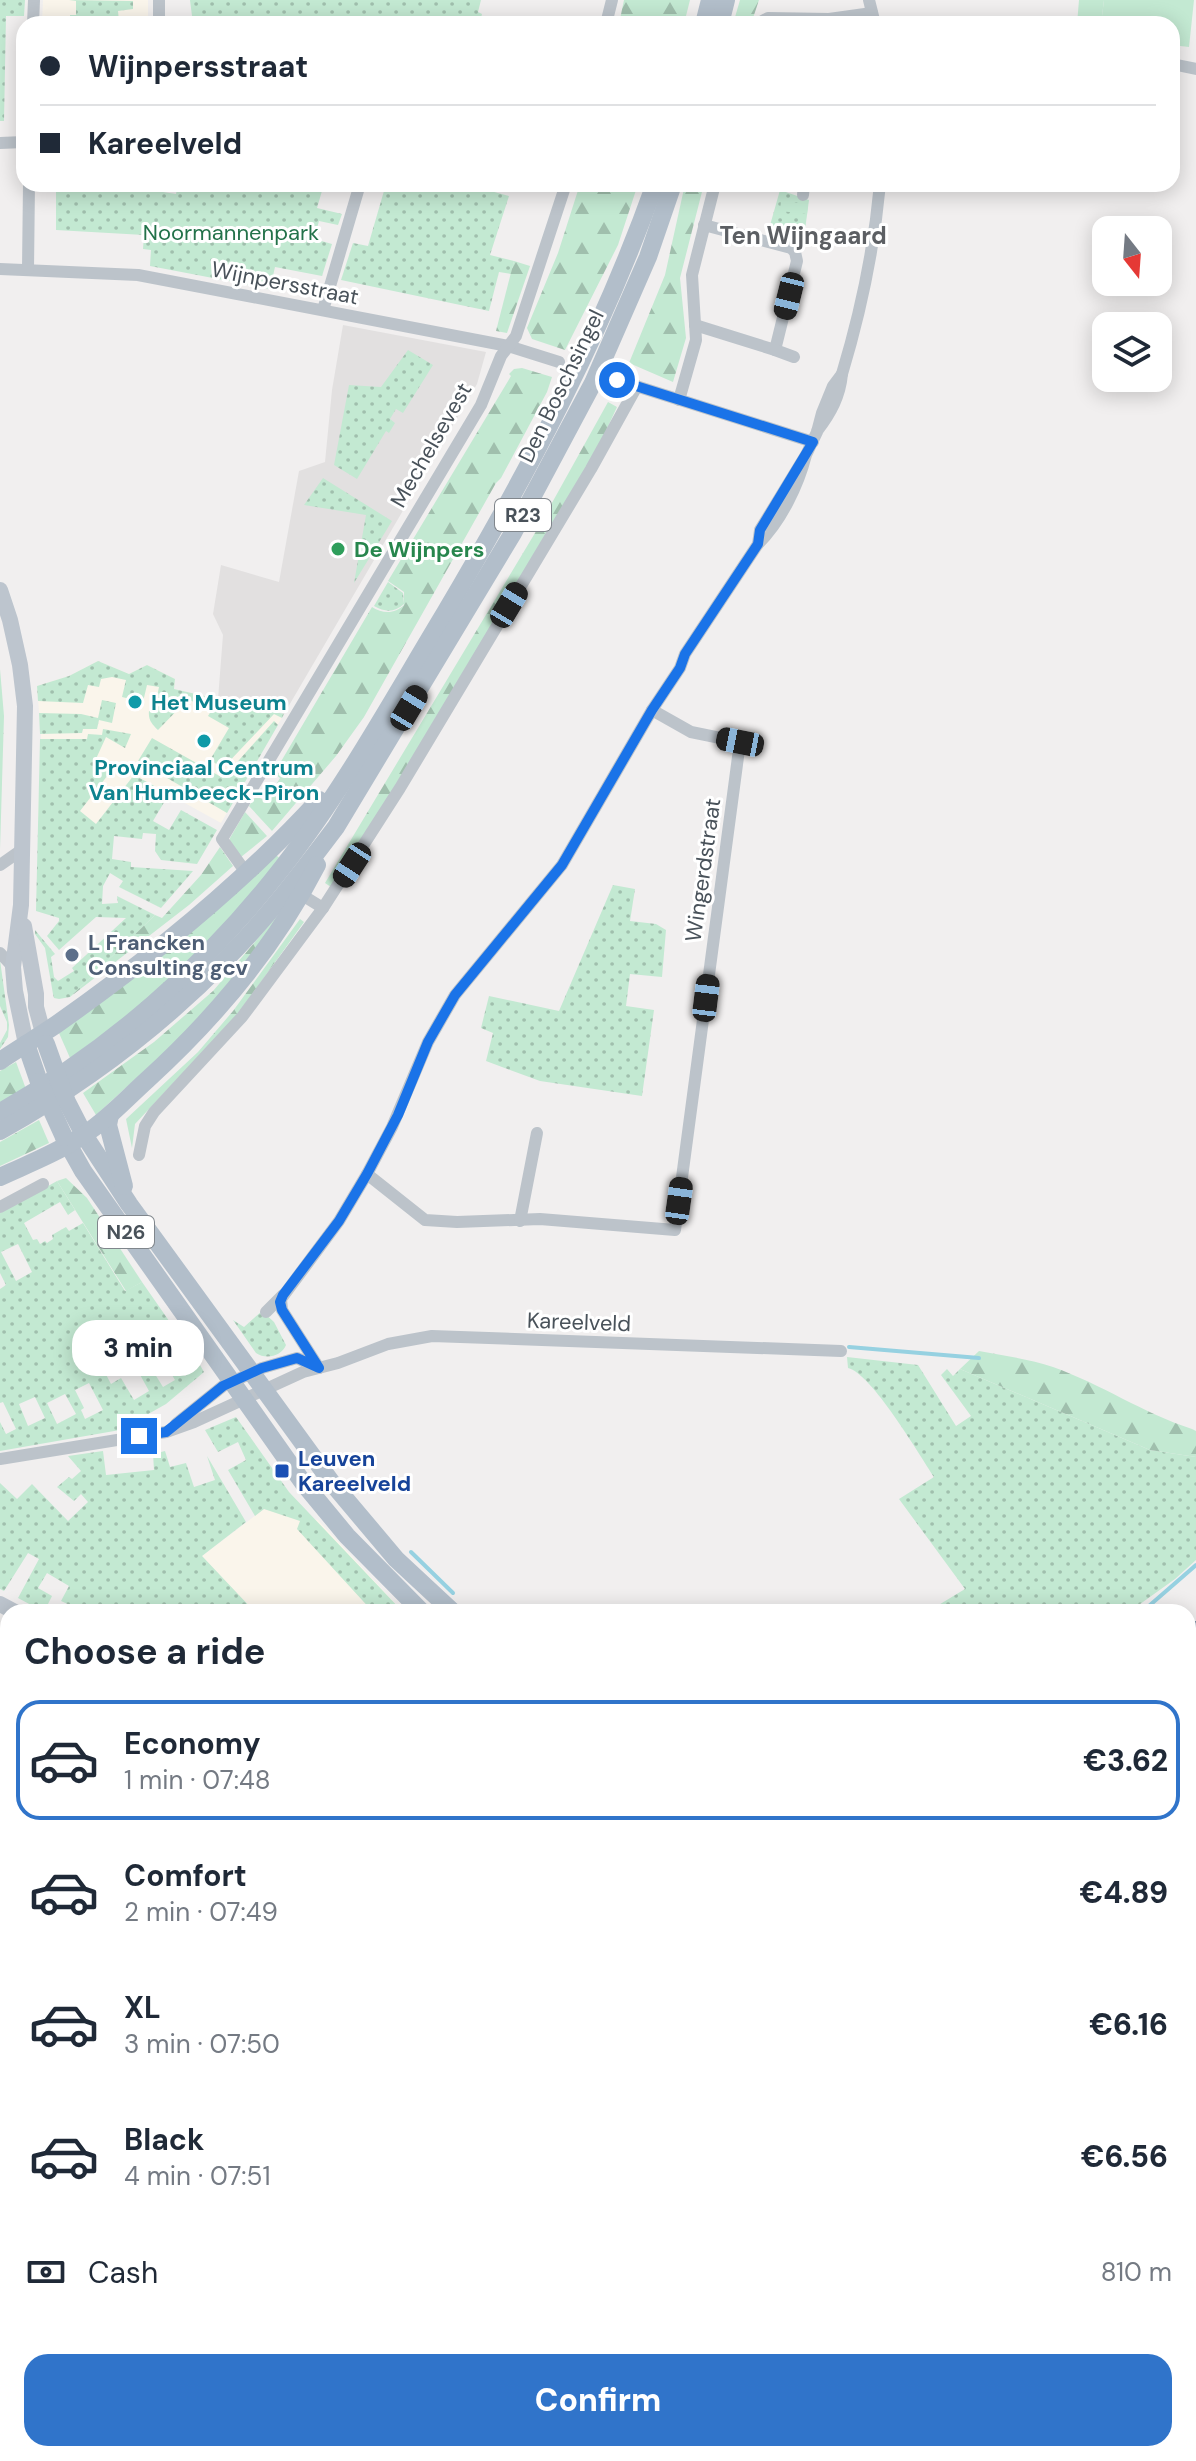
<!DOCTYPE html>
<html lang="en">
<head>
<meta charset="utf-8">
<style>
  :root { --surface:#fff; --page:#f2f2f3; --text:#1f2937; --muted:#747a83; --line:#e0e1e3; --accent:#3074ca }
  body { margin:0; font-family:"DM Sans",sans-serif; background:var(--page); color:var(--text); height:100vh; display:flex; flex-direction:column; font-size:30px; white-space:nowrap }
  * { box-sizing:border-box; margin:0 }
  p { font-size:26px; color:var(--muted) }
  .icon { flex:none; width:44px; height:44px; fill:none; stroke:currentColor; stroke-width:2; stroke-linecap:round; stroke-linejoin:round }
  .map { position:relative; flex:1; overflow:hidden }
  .side { position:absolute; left:0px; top:1604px; width:1196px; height:858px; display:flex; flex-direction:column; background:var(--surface); border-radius:24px 24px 0 0; box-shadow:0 4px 20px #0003 }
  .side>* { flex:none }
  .hud { position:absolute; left:16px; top:16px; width:1164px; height:176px; border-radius:24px; box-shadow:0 4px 20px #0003; display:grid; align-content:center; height:176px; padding:0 24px; background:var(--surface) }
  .needle { width:52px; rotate:163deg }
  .controls { position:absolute; left:1092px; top:216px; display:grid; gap:16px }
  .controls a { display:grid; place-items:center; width:80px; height:80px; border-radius:16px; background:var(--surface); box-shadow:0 4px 20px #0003; font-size:40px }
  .end { position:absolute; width:36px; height:36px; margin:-18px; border:10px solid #1a73e8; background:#fff; box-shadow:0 0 0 4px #fff }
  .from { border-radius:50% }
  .bubble { position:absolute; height:56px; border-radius:24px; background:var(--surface); box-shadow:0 4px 20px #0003; font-size:26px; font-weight:800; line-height:56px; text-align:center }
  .car { position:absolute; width:24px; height:48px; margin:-24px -12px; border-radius:10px; box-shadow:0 0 6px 2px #0007; background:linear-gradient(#222 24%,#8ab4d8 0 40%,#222 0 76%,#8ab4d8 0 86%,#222 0) }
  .hud b { display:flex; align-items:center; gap:28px; height:76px; font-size:30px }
  .hud b+b { border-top:2px solid var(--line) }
  .hud i { width:20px; height:20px; background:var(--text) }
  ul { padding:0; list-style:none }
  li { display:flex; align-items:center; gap:24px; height:120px; margin:0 16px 12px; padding:0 8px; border:4px solid transparent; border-radius:24px }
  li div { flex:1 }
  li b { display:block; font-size:30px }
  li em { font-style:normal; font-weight:800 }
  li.selected { border-color:var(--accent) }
  li>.icon { width:72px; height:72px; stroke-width:1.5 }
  h2 { padding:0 24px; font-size:36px; line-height:96px }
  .pay { display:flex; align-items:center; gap:20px; height:88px; padding:0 24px; font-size:30px }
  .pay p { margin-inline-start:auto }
  .cta { display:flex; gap:16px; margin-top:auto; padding:16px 24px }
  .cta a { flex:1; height:92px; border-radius:24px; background:var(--accent); color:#fff; font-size:32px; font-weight:800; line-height:92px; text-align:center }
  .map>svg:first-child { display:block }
</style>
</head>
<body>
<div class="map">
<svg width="1196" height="2461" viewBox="0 0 1196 2461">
  <defs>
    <pattern id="green-dots" width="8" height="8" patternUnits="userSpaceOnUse" patternTransform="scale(2)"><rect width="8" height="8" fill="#c3e9d2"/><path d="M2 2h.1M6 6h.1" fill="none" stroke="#a0bfad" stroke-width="1.8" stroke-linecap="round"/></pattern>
    <pattern id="forest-firs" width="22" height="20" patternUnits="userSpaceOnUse" patternTransform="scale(2)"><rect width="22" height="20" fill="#c3e9d2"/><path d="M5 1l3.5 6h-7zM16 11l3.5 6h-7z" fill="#a0bfad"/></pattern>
  </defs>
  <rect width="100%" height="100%" fill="#f1efef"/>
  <g fill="#faf5eb">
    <polygon points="43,0 148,0 148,24 42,24"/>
    <polygon points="98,661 129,674 147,665 175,679 174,689 284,714 221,823 134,775 96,824 38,817 41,737 37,686 69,676"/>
    <polygon points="264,1509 318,1520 403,1612 260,1612 257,1609 254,1612 202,1556"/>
  </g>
  <polygon fill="#e2e0e0" points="343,325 486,352 477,384 284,714 218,699 223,635 213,614 221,565 279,582 299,471 325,462 332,390"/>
  <g fill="url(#green-dots)" fill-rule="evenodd">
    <polygon points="0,0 25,0 24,16 6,16 4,121 0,121"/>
    <polygon points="69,0 133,1 133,9 118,11 119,21 114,22 114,24 70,24 70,15 76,15 76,1"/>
    <polygon points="190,0 481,0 478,12 482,14 480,22 487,24 193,24"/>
    <polygon points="56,184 166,184 163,185 163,192 176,194 177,189 185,190 186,184 324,184 317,208 342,214 338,225 319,221 317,228 309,226 304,236 332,244 322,276 275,267 270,289 150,266 151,250 143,249 144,235 56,230"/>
    <polygon points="386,184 487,184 487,190 509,196 490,255 514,261 511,274 499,272 489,311 341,280 353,243 368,246"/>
    <polygon points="780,190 809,200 803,245 767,236"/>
    <polygon points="408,350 433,365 403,413 396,409 390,419 395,423 389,433 386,431 357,479 334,465 349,385 381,387"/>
    <polygon points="323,478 392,521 354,583 366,515 304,505"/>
    <path d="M388,582L403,593L404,604C394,613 385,612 374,606Z"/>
    <path d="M98,661L129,674L147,665L175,679L174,689L284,714L282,718L274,714L223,768L210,760L229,728L208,716L211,711L188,699L158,730C152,724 148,720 149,711H154L159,687L147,685L143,702L122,697L126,680L112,677L101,679L99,687L88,685L83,703L38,701L37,686L69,676Z"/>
    <polygon points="102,700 116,703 112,723 99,720 97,729 83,729 82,733 40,734 39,713 81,714 98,718"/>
    <polygon points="274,721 278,725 227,813 138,761 152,738 223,778"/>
    <polygon points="103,729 131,734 125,748 106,737 95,761 111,771 80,811 96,824 134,775 169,794 153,821 169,830 181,810 217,830 197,864 161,860 155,851 156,834 143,833 142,839 114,836 112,859 131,862 131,867 193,871 161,908 119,887 123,881 110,873 103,886 102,904 118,903 117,896 155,915 70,997 59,999 54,998 53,994 45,948 35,934 35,930 55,954 51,957 54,977 58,981 74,971 72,968 126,918 96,917 59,950 47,936 59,921 59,918 36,911 40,739 87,739 88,734 102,735"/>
    <polygon points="613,885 635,889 630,921 656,924 666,930 662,977 630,974 626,1006 654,1010 642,1096 540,1081 486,1061 493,1033 481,1028 489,996 559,1011"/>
    <polygon points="0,960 9,1025 8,1037 0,1049 0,1043 7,1030 7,1022 0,1006"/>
    <path d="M57,1181L75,1210L68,1215L60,1202L24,1223L33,1240L37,1239L40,1244L45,1241L47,1243L53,1239L52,1235L66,1227L69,1231L83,1223L125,1291L142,1282L190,1351L179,1359L174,1352L167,1356L170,1360L153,1371L163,1387L175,1380L172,1375L180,1370L185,1376L200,1365L204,1372L166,1404L120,1430L0,1451V1422L6,1434L16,1429L3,1402L0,1403V1289L6,1285L0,1273V1213ZM18,1244L32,1272L16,1281L1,1252ZM126,1336L144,1366L138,1371L149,1391L134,1400L121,1378L111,1384L101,1365L126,1350L119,1340ZM89,1383L103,1410L85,1419L81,1410L84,1408L75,1390ZM65,1394L76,1414L57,1424L47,1403ZM35,1397L45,1418L28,1426L19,1404Z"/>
    <path d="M262,1311L274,1322L286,1345C282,1356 266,1360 256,1353L233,1320L244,1327Z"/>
    <path d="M847,1357L918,1365L956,1426L971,1416L941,1375L947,1369L953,1376L960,1369L1150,1450L1196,1457V1560L1175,1579L1129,1612H927L965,1589L899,1499L934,1477C919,1454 871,1373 848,1368Z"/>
    <polygon points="236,1417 289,1492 403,1612 373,1612 297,1529 300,1521 264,1509 255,1516 228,1470 246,1460 238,1442 218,1452 205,1430"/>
    <polygon points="103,1451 106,1475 154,1470 153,1454 165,1451 170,1467 186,1463 194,1487 215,1480 207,1456 246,1522 202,1556 254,1611 257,1609 260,1612 85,1612 61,1601 69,1586 47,1573 38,1588 52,1596 44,1612 18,1598 39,1559 28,1553 4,1591 0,1589 0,1483 17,1499 32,1484 68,1521 88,1502 81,1494 74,1501 57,1487 69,1477 72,1479 81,1471 68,1456"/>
    <polygon points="1196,1722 1196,2083 1188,2089 1188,1734"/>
    <polygon points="8,1986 8,2024 0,2039 0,1989"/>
  </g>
  <g fill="url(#forest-firs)">
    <polygon points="624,0 690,0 684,24 619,24"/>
    <polygon points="740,0 759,0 751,24 733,24"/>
    <polygon points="1079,0 1104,0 1101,24 1077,24"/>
    <polygon points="580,184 638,184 618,245 565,350 532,339 527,328 558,253"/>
    <polygon points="685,184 704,184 680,278 686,338 673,382 629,363 665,275"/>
    <polygon points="514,261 530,266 507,333 496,331"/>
    <path d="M522,368L552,377L547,392L501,478L496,483L364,717L336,756L272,831L249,806L256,796L266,801L280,778L276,775V770L372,607C383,614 395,614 404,605V592L388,581L511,376L509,374L514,369Z"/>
    <polygon points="608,402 617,407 597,450 362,841 331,887 325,883 538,528"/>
    <polygon points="0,669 4,716 0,850"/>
    <polygon points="245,812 267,836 241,857 230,843 230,838"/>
    <polygon points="220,847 233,866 189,905 70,997 155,915 162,918 201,875"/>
    <polygon points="273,853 281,859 210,943 123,1020 70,1058 59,1033"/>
    <polygon points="284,908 249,961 189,1030 96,1115 83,1093 154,1042 213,991"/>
    <polygon points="300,919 304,922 237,1015 135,1124 132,1148 126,1119 198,1052 233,1011"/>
    <polygon points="16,1062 26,1089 0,1103 0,1071"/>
    <polygon points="39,1120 49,1143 0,1166 0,1142"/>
    <polygon points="66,1178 87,1198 142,1282 126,1291 57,1181"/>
    <path d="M979,1351C1004,1356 1030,1359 1053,1367C1101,1384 1143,1413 1192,1429L1196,1431V1457L1150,1450L960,1369Z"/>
    <polygon points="1188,2191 1196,2191 1196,2227 1188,2222"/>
    <polygon points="572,2454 962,2454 970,2461 565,2461"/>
  </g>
  <g fill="#c3e9d2">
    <polygon points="1104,0 1194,0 1189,47 1172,45 1172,24 1101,24"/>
    <polygon points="781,201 808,204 807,214 780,211"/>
  </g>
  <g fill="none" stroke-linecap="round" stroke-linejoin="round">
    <g stroke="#96d1e1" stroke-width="4">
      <polyline points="849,1347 979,1358"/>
      <polyline points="411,1552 453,1593"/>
      <polyline points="1142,1612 1196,1565"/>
    </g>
    <defs>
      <g id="highway">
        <polyline points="1188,1642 1196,1634"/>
        <polyline points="1188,1673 1196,1664"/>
        <polyline points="1188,1713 1196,1701"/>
        <polyline points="459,2461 463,2454"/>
        <polyline points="482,2461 487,2454"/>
        <polyline points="507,2461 512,2454"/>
        <polyline points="548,2461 554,2454"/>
      </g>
    </defs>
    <use href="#highway" stroke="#788da3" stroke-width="26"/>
    <g stroke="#bcc3ca" stroke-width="12">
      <polyline points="159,0 159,24"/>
      <polyline points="869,0 875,24"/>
      <polyline points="33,24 34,0"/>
      <polyline points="606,24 612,0"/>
      <polyline points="757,24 768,18 829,19 872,13"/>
      <polyline points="1172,64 1196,69"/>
      <polyline points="0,143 24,142"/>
      <polyline points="803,195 804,184"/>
      <polyline points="0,269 138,275 508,346 559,362"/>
      <polyline points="28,269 29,184"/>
      <polyline points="323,310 360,184"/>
      <polyline points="695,325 775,350 797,261 795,252 791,248 704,225"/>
      <polyline points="775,350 794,357"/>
      <path d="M842,374C861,311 874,249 880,184"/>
      <polyline points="617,380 813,442"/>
      <polyline points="679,400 696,340 692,275 715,184"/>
      <path d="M806,455C798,486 781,521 758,544L760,530L806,455L817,432L822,413L833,386L842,374C840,396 831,413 817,431"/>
      <polyline points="0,865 23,849"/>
      <polyline points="247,874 222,839 481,405 501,356 516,336 566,184"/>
      <polyline points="302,895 323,908"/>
      <polyline points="0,953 13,967"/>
      <polyline points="139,1155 145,1126 154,1112 242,1017 323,908 400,788 591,469 637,386"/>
      <polyline points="367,1174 425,1220 457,1222 540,1219 675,1230 740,742 691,732 652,710"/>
      <polyline points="0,1207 43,1184"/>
      <polyline points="520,1221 537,1133"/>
      <polyline points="266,1312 283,1295"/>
      <polyline points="319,1368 282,1310 281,1299 339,1221 367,1174 392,1127 428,1042 455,995 562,865 652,710 680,668 685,654 758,544"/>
      <polyline points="176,1424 223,1386 262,1368 297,1358 319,1368"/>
      <polyline points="0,1459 166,1432 194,1422 303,1372 338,1363 388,1344 432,1336 841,1351"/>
      <polyline points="0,1683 8,1692"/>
      <polyline points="0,1983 8,1980"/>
      <polyline points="0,2058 8,2045"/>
      <polyline points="0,2113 8,2127"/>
      <polyline points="1188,2376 1196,2381"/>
      <polyline points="1050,2461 1057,2454"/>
    </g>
    <g stroke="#bdc5ce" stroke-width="16">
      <polyline points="0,590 10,620 20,665 25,706 21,905 13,967 15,991 26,1044"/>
      <polyline points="24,926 36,994 36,1007 43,1033"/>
      <polyline points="0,1604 15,1612"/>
    </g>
    <g stroke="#b2beca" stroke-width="18">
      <polyline points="704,24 710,0"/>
      <polyline points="720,24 726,0"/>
      <polyline points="26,1044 39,1082"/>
      <path d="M0,1061C19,1048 38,1037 57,1024C151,958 241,885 319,800"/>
      <polyline points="66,1100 84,1135 129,1204 332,1483 396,1559 453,1612"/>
      <path d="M0,1112C109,1051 206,966 282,868C344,789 393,699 445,613C527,474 601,336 655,184"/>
      <polyline points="110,1115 108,1125 124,1186"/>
      <path d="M0,1131C82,1085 161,1026 227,958C267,918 302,872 336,827L513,533L593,383L648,257L673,184"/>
      <polyline points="64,1137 83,1171 304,1484 347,1536 422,1612"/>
      <path d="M0,1177C28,1164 57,1153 82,1136C106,1121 126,1099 147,1080C215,1018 275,947 317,865"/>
      <polyline points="1188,2248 1196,2252"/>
    </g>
    <use href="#highway" stroke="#8da2b7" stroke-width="22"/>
    <g stroke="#b2beca" stroke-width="18">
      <polyline points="46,1044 66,1100"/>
      <polyline points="39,1082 64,1137"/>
    </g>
  </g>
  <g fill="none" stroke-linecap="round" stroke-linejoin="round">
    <polyline stroke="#1a73e8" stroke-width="10" points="139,1436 166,1432 223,1386 262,1368 297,1358 319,1368 282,1310 280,1302 283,1295 339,1221 367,1174 398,1115 428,1042 455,995 562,865 652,710 680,668 685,654 758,544 760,530 813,442 617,380"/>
  </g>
  <circle fill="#2e9e5b" stroke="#fff" stroke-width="3" cx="338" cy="549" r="8"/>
  <g fill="#0f9aa8" stroke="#fff" stroke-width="3">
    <circle cx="135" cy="702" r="8"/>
    <circle cx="204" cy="741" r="8"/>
  </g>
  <circle fill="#5c6f8a" stroke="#fff" stroke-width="3" cx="72" cy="955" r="8"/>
  <rect fill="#1a4fb4" stroke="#fff" stroke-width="3" x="274" y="1463" width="16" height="16" rx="4"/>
  <g text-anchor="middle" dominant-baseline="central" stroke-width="6" stroke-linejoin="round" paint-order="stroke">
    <g fill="#fff" stroke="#80868c" stroke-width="2">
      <rect x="495" y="499" width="56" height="32" rx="6"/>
      <rect x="98" y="1216" width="56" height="32" rx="6"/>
    </g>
    <g font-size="20" font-weight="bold" fill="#49525a">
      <text x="523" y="515">R23</text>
      <text x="126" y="1232">N26</text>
    </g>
    <g font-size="22" fill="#23724a" stroke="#fff">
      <text x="231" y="232">Noormannenpark</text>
    </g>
    <g font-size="22" fill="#49525a" stroke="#fff">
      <text transform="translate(285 283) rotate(11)">Wijnpersstraat</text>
      <text transform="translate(561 386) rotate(-64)">Den Boschsingel</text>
      <text transform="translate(431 445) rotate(-60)">Mechelsevest</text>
      <text transform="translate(703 870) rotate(-82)">Wingerdstraat</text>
      <text transform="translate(579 1322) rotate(2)">Kareelveld</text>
    </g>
    <g font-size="22" font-weight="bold" fill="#27864d" stroke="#fff" text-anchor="start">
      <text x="354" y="549">De Wijnpers</text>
    </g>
    <g font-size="22" font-weight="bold" fill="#0d838f" stroke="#fff" text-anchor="start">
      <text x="151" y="702">Het Museum</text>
      <text x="204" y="767" text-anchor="middle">Provinciaal Centrum<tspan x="204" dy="25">Van Humbeeck-Piron</tspan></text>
    </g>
    <g font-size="22" font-weight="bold" fill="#4e5e75" stroke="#fff" text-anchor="start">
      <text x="88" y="942">L Francken<tspan x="88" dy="25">Consulting gcv</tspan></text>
    </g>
    <g font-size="22" font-weight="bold" fill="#164399" stroke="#fff" text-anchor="start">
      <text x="298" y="1458">Leuven<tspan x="298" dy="25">Kareelveld</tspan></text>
    </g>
    <g font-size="24" font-weight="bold" fill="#5c5f63" stroke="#fff">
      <text x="803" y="235">Ten Wijngaard</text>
    </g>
  </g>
</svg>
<div class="controls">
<a><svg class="needle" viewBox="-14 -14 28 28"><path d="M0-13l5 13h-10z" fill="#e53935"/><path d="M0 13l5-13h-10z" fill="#747a83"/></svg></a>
<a><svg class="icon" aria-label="layers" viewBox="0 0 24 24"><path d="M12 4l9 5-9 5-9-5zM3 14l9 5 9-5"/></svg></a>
</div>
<i class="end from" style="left:617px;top:380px"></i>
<i class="end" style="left:139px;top:1436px"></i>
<div class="bubble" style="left:72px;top:1320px;width:132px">3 min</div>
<i class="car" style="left:789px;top:296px;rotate:194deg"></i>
<i class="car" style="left:509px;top:605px;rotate:31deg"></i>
<i class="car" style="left:409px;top:708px;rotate:31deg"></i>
<i class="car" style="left:740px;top:742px;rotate:281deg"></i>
<i class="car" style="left:352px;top:865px;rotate:213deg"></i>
<i class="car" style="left:706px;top:998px;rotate:7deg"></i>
<i class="car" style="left:679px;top:1201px;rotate:8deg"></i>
<div class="hud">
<b><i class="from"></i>Wijnpersstraat</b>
<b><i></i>Kareelveld</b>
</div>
<section class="side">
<h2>Choose a ride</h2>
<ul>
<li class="selected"><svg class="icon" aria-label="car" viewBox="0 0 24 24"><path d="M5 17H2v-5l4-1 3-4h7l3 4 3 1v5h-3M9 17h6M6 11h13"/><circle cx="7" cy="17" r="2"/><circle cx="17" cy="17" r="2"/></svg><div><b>Economy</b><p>1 min · 07:48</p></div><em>€3.62</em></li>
<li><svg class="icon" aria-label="car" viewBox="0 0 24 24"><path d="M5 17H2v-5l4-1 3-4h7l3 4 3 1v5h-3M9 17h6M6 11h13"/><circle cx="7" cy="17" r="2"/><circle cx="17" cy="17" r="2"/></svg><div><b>Comfort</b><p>2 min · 07:49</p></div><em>€4.89</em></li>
<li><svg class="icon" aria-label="car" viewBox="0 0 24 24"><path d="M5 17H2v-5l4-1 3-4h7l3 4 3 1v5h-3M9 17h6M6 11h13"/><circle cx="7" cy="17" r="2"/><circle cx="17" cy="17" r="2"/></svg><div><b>XL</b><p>3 min · 07:50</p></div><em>€6.16</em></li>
<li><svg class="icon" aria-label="car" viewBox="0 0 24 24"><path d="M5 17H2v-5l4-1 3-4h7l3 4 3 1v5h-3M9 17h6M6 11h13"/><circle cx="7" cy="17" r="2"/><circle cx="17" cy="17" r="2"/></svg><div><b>Black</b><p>4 min · 07:51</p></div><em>€6.56</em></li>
</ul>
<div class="pay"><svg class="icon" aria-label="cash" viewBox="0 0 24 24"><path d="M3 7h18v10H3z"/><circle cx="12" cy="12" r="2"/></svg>Cash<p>810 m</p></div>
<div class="cta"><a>Confirm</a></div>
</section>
</div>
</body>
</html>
